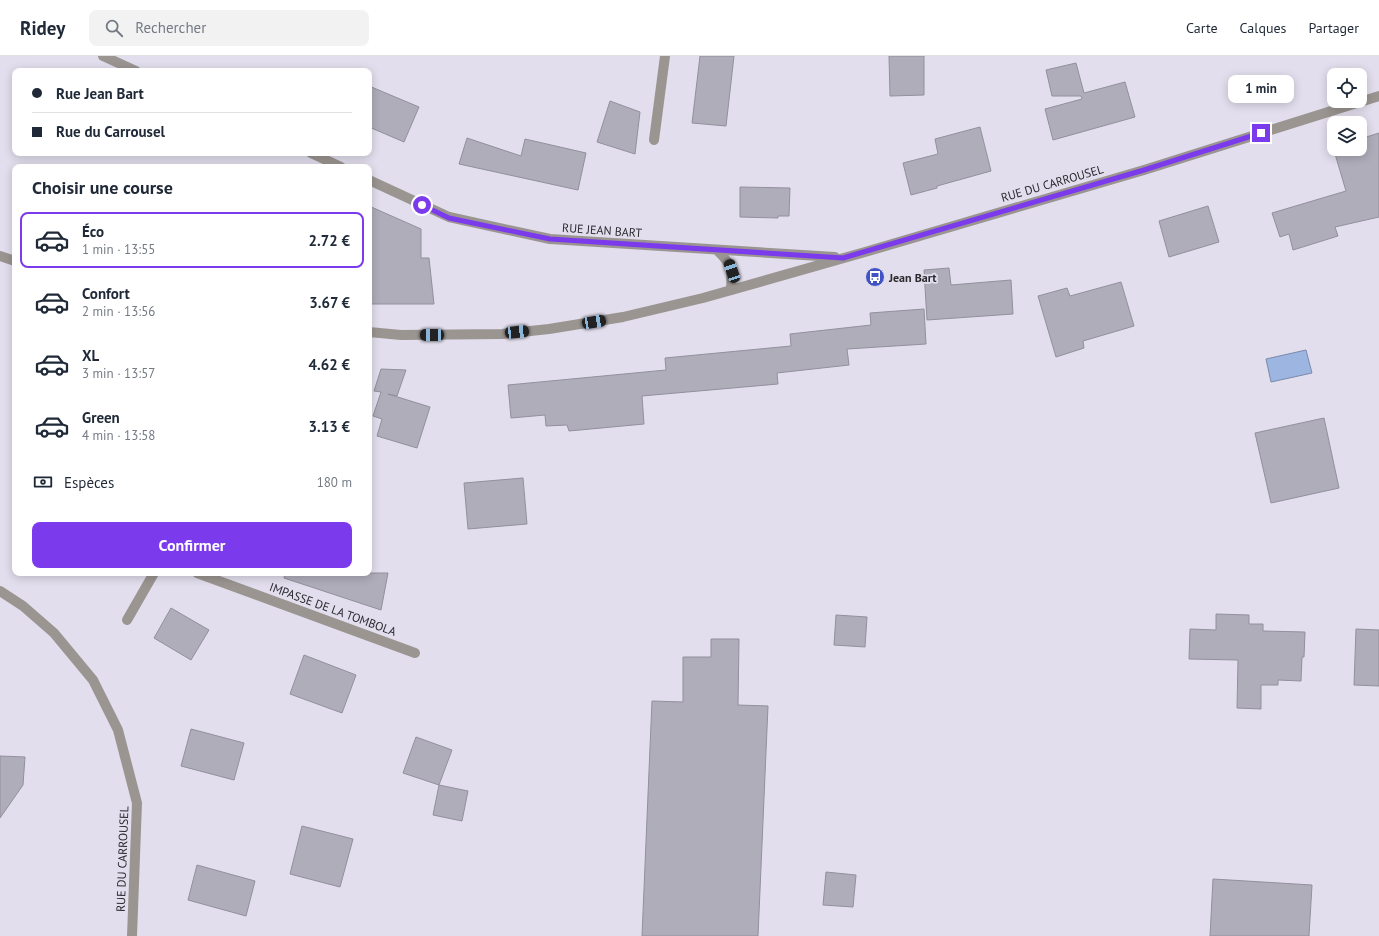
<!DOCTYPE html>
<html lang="fr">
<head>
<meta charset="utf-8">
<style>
  :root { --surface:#fff; --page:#f2f2f3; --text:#1f2937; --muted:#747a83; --line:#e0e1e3; --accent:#7c3aed }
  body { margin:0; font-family:"PT Sans",sans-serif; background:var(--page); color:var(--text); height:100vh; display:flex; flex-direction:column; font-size:15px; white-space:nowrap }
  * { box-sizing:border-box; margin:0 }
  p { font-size:13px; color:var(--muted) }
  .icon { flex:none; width:22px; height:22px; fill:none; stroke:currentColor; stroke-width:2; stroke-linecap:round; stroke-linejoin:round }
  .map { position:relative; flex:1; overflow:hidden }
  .side { position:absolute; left:12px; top:108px; width:360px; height:412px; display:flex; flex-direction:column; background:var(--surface); border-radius:8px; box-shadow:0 2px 10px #0003 }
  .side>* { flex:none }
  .guide { position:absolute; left:12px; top:12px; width:360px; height:88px; border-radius:8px; box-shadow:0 2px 10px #0003; display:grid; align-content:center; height:88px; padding:0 20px; background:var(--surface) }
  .tools { position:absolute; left:1327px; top:12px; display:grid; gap:8px }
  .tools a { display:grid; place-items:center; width:40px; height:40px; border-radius:8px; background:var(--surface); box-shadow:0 2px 10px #0003; font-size:20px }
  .end { position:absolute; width:18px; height:18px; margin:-9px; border:5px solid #7c3aed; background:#fff; box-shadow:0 0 0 2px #fff }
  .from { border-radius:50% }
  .bubble { position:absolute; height:28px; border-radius:8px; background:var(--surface); box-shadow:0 2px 10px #0003; font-size:13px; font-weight:800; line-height:28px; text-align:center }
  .car { position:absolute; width:12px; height:24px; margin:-12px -6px; border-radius:5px; box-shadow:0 0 3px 1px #0007; background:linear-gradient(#222 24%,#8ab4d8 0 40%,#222 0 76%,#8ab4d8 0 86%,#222 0) }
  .guide b { display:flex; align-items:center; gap:14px; height:38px; font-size:15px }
  .guide b+b { border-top:1px solid var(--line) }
  .guide i { width:10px; height:10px; background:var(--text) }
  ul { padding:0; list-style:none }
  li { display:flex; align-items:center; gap:12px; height:56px; margin:0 8px 6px; padding:0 12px; border:2px solid transparent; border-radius:8px }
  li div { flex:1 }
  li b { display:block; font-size:15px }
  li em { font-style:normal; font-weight:800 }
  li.on { border-color:var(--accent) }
  li>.icon { width:36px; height:36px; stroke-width:1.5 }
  h2 { padding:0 20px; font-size:18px; line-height:48px }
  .pay { display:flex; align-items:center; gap:10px; height:44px; padding:0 20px; font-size:15px }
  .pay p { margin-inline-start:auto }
  .primary-button { display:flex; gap:8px; margin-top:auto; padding:8px 20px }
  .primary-button a { flex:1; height:46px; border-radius:8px; background:var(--accent); color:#fff; font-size:16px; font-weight:800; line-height:46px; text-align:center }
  header { display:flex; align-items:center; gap:24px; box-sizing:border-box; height:56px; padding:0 20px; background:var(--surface); border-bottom:1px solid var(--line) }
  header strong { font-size:19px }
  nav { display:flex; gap:22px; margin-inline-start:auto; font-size:14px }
  .search { width:280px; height:36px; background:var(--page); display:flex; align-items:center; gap:10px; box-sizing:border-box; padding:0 14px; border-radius:8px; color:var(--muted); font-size:15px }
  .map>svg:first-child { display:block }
</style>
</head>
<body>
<header>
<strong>Ridey</strong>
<div class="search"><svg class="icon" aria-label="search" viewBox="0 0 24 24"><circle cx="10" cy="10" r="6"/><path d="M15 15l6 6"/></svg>Rechercher</div>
<nav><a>Carte</a><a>Calques</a><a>Partager</a></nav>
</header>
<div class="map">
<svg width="1379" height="880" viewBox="0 0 1379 880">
  <rect width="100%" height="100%" fill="#e2deed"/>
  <polygon fill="#9cb5e1" stroke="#7a8bab" points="1306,294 1312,317 1271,326 1266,303"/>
  <g fill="#b0adbb" stroke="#92909d">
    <polygon points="700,0 734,0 726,70 692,67"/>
    <polygon points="889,0 924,0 924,39 890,40"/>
    <polygon points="1076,7 1084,37 1125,26 1135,61 1053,84 1045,53 1082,43 1081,40 1052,40 1046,14"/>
    <polygon points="369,30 419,51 404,86 369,71"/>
    <polygon points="610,45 640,56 635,98 597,86"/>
    <polygon points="980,71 991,115 937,130 937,132 911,139 903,107 938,98 935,83"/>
    <polygon points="1379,77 1379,161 1335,171 1338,180 1293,194 1289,178 1280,181 1272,157 1346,135 1333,91 1334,90 1334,93 1360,93 1360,83"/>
    <polygon points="467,82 521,100 525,83 586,97 578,134 459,108"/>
    <polygon points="740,131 790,132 789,160 778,160 778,162 740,161"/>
    <polygon points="369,150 421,173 421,202 429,202 434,248 369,248"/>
    <polygon points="1208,150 1219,186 1169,201 1159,165"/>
    <polygon points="949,212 951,229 1011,224 1013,258 927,264 924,214"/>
    <polygon points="1121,226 1134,270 1083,285 1084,292 1056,301 1038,240 1067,232 1070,240"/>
    <polygon points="924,253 926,288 847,293 849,309 777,317 778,328 642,340 644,368 569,375 567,369 546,370 545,359 511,362 508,329 666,314 665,302 791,290 790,278 871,269 870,257"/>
    <polygon points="381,313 406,314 397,340 388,338 430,351 417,392 377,380 382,363 373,360 381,336 374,335"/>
    <polygon points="1324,362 1339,432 1271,447 1255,377"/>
    <polygon points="523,422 527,468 468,473 464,427"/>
    <polygon points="285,517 388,517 381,554 284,522"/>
    <polygon points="171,552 209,574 191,604 154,582"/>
    <polygon points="1216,558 1249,559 1249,568 1263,568 1263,575 1305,576 1304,601 1302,601 1301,625 1278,624 1278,629 1261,629 1261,653 1237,652 1238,604 1189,603 1190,573 1216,574"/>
    <polygon points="836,559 867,561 865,591 834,589"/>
    <polygon points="1356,573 1379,574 1379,630 1354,629"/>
    <polygon points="711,583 739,583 738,649 768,650 758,880 642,880 652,645 683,646 683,601 711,601"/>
    <polygon points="304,599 356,619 342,657 290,638"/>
    <polygon points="191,673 244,687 234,724 181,710"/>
    <polygon points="416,681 452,694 439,729 403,717"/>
    <polygon points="0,700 25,701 23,729 0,762"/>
    <polygon points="439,729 468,735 462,765 433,759"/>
    <polygon points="302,770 353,783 340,831 290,818"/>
    <polygon points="197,809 255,825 246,860 188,844"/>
    <polygon points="826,816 856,819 853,851 823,849"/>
    <polygon points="1213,823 1312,829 1309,880 1210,880"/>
  </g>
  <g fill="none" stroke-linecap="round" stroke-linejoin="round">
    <g stroke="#9b9591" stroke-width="10">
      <polyline points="197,517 415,597"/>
      <polyline points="127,564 154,517"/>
    </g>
    <g stroke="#9b9591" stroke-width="10">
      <polyline points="654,84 665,0"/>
      <path d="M717,194C733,210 732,212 731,234"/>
    </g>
    <g stroke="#9b9591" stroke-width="10">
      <polyline points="103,0 136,15"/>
      <polyline points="311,97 341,111"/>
      <polyline points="369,124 449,161 550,183 835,201"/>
      <polyline points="0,200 15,205"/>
      <polyline points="369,276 401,279 502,278 549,273 623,261 703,242 865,196 1144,114 1379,40"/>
      <polyline points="0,535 23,550 54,577 93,624 118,674 137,747 132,880"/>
    </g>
  </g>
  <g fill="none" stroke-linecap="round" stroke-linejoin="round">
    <polyline stroke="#7c3aed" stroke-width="5" points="422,149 449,162 550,183 843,202 1144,114 1261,77"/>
  </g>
  <defs>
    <symbol id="bus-disc" viewBox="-11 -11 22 22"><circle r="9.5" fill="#4152c6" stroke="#e2deed"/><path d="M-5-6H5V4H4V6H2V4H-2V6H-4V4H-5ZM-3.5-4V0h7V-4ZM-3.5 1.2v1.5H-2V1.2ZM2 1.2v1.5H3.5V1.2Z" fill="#fff"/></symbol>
  </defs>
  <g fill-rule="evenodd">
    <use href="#bus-disc" x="864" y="210" width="22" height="22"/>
  </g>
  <g text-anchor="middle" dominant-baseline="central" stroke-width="3.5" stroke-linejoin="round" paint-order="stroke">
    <g font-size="12" fill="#2a292e" stroke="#e2deed">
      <text transform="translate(1052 127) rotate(-16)">RUE DU CARROUSEL</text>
      <text transform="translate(602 174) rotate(4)">RUE JEAN BART</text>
      <text transform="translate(333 553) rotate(20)">IMPASSE DE LA TOMBOLA</text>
      <text transform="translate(122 803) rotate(-88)">RUE DU CARROUSEL</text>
    </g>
    <g font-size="12" font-weight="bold" fill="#2a292e" stroke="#e2deed" text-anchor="start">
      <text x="889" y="221">Jean Bart</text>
    </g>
  </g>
</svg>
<div class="tools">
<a><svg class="icon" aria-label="locate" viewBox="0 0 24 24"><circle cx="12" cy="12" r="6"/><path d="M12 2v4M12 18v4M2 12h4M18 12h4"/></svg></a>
<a><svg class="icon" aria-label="layers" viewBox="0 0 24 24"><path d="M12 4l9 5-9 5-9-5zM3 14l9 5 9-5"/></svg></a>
</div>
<i class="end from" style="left:422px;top:149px"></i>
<i class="end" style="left:1261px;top:77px"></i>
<div class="bubble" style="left:1228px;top:19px;width:66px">1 min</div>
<i class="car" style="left:732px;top:215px;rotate:341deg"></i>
<i class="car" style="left:594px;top:266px;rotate:81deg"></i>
<i class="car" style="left:517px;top:276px;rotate:84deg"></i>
<i class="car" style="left:432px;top:279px;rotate:270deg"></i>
<div class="guide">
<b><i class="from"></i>Rue Jean Bart</b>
<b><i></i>Rue du Carrousel</b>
</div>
<section class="side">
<h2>Choisir une course</h2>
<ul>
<li class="on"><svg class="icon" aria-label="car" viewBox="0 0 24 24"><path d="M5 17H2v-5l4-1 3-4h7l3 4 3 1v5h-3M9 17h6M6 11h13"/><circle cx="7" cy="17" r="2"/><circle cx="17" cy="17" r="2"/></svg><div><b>Éco</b><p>1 min · 13:55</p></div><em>2.72 €</em></li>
<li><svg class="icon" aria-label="car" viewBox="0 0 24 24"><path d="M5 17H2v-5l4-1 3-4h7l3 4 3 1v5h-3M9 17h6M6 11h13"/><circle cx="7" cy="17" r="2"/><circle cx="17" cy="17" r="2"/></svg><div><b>Confort</b><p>2 min · 13:56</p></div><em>3.67 €</em></li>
<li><svg class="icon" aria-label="car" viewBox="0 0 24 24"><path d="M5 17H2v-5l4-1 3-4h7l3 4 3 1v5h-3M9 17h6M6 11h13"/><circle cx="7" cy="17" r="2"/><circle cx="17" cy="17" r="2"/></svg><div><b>XL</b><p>3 min · 13:57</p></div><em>4.62 €</em></li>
<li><svg class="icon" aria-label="car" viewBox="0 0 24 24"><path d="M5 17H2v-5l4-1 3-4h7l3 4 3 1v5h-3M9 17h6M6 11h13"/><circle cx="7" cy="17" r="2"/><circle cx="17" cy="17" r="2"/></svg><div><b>Green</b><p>4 min · 13:58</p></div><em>3.13 €</em></li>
</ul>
<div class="pay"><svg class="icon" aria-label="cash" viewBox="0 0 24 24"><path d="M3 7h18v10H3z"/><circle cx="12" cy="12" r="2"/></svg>Espèces<p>180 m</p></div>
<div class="primary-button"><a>Confirmer</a></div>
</section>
</div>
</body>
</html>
